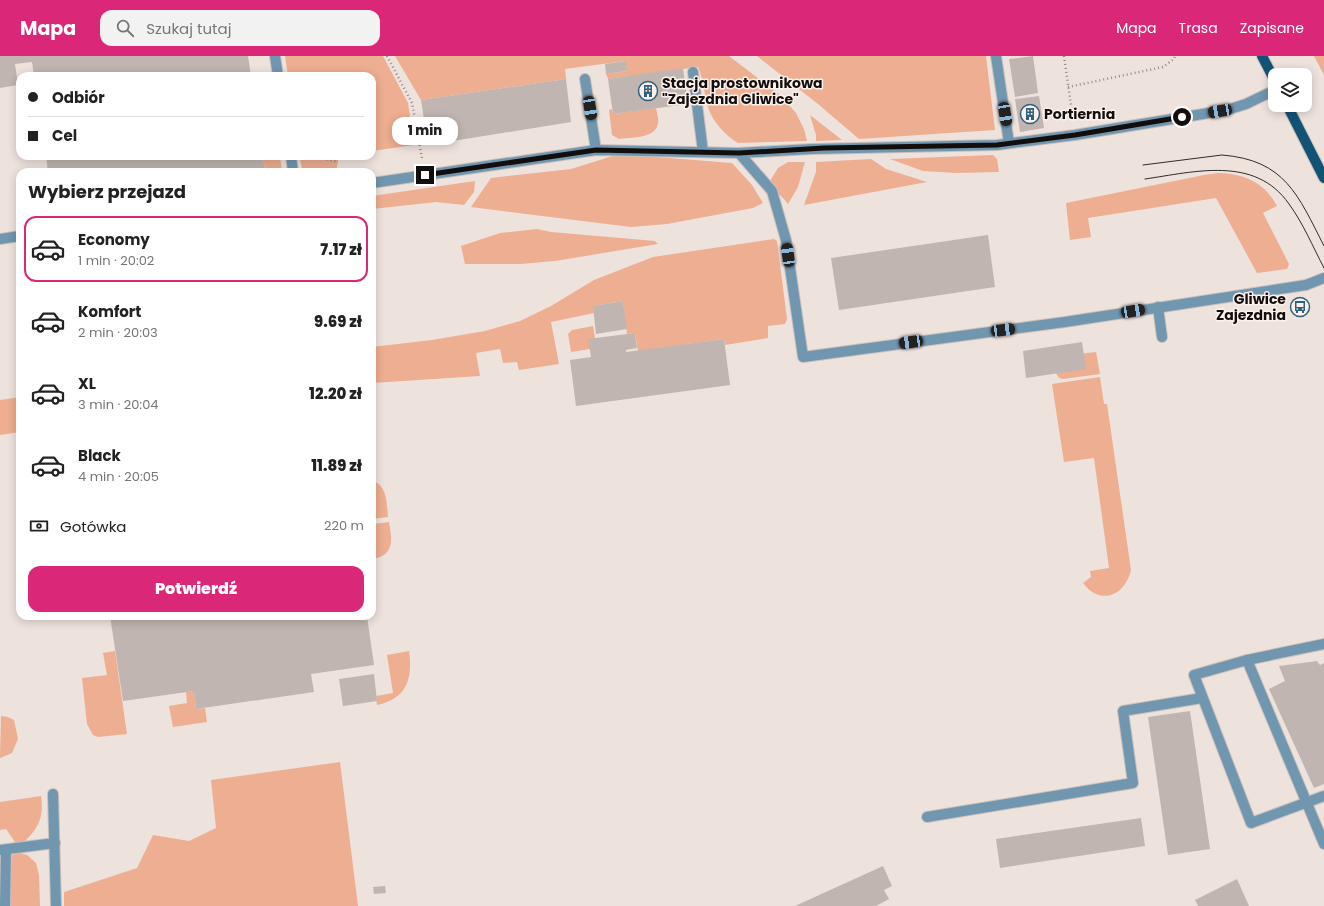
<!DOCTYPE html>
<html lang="pl">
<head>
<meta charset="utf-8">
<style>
  :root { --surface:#fff; --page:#f2f2f2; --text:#222; --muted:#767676; --line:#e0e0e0; --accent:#db2777 }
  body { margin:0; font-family:Poppins,sans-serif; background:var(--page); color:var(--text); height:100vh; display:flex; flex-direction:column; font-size:15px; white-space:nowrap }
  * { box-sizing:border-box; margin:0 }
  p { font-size:13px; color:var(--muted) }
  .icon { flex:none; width:22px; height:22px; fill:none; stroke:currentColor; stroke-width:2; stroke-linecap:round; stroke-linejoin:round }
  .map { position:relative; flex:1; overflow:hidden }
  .panel { position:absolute; left:16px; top:112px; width:360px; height:452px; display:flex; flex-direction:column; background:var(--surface); border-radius:12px; box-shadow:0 2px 10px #0003 }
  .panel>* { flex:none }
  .banner { position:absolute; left:16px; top:16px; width:360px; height:88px; border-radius:12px; box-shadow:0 2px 10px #0003; display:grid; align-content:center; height:88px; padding:0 12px; background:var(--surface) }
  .tools { position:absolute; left:1268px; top:12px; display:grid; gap:8px }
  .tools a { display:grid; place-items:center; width:44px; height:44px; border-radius:8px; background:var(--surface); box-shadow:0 2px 10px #0003; font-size:20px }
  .end { position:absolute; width:18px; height:18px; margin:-9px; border:5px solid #120e0d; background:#fff; box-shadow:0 0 0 2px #fff }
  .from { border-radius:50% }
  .bubble { position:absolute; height:28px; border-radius:12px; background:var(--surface); box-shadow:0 2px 10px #0003; font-size:13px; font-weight:800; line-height:28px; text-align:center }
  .car { position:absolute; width:12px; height:24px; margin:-12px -6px; border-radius:5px; box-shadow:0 0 3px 1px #0007; background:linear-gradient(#222 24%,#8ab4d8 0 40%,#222 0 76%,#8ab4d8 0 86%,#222 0) }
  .banner b { display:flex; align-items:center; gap:14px; height:38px; font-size:15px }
  .banner b+b { border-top:1px solid var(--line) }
  .banner i { width:10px; height:10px; background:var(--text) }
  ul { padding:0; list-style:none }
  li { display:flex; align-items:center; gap:12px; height:66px; margin:0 8px 6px; padding:0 4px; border:2px solid transparent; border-radius:12px }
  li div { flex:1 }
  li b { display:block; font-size:15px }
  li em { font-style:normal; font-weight:800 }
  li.active { border-color:var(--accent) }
  li>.icon { width:36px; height:36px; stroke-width:1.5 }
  h2 { padding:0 12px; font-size:18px; line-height:48px }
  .pay { display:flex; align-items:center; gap:10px; height:44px; padding:0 12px; font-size:15px }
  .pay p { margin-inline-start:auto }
  .cta { display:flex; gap:8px; margin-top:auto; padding:8px 12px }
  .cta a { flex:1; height:46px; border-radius:12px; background:var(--accent); color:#fff; font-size:16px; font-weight:800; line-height:46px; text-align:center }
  header { display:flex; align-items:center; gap:24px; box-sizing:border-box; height:56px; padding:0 20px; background:var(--accent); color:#fff }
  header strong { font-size:19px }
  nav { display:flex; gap:22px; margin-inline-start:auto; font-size:14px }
  .search { width:280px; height:36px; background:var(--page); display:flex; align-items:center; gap:10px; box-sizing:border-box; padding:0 14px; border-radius:12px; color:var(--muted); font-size:15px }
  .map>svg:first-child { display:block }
</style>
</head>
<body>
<header>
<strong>Mapa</strong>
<div class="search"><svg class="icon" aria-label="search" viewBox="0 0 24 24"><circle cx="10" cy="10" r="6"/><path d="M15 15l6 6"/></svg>Szukaj tutaj</div>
<nav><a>Mapa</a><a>Trasa</a><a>Zapisane</a></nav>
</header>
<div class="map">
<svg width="1324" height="850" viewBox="0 0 1324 850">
  <rect width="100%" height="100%" fill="#eee2dd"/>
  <g fill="#eeae91">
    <polygon points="285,0 383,0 408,47 414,89 372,95 372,20 288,20"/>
    <path d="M395,0H729L780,39L796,57L804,73L807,85L738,87C726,80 712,65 708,51C703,36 705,27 698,11L608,23L606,18L627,15L625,5L565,13L566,23L421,44Z"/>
    <polygon points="757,0 986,0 995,74 859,83 818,48"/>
    <polygon points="1314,0 1324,0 1324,19"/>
    <path d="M656,52C657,57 659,63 658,68C655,83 630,81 619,83L612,79L609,54L612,53L613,58Z"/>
    <polygon points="810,59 842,84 816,85 816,79"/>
    <polygon points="619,98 732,107 752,129 763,147 753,152 667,168 631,171 471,151 491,122 571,113"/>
    <polygon points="993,99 997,103 999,116 956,117 923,115 890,103"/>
    <polygon points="263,100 280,100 282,116 265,116"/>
    <polygon points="299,100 341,100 339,100 336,116 303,116"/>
    <polygon points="871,103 886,113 927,126 804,149 816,116 816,106"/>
    <path d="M788,106H805L798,131L788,148C782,140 773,134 770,125L778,112Z"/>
    <path d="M1218,117C1245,118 1264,126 1277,150L1263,157L1289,208L1287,213L1257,217L1216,142L1088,162L1091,181L1070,184L1066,147L1204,119Z"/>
    <polygon points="475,125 474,136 464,149 436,146 372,153 372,140"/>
    <polygon points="537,173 551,176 655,185 658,188 555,205 520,208 465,208 461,190 500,177"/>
    <polygon points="774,183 777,185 787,263 785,268 768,270 768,282 725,289 724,283 638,295 635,277 627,278 623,245 593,250 594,257 551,266 559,308 519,314 517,306 503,307 500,293 476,297 480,320 372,327 372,291 432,284 485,275 520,265 551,250 594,224 653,201"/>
    <polygon points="593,270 595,282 590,293 571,296 568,278 572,274"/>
    <polygon points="1096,296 1100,318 1063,323 1059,322 1056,317 1079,298"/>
    <path d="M1100,321L1104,348H1107L1131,514C1125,540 1100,550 1083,527L1091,521L1090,515L1109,512L1094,402L1064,406L1052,328Z"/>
    <polygon points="20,341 20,376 0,379 0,344"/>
    <path d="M372,425C387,428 387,448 388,461L372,463Z"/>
    <path d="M389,466C392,483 395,500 372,503V468Z"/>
    <polygon points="115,595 127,678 98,681 93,679 87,668 82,622 107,619 103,597"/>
    <path d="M409,595C413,622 407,643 377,649L376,640L393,637L387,599Z"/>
    <polygon points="194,635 196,653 205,652 207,666 173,671 169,650 187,647 186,636"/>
    <polygon points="1,660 8,661 14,664 18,683 12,697 0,702"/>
    <polygon points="340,706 358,850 64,850 64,836 137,812 153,779 189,785 216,772 211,724"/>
    <path d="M41,740C44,761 39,772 23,787L15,786L6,773L0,774V746Z"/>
    <polygon points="20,797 27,799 36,807 39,819 40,850 9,850 10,799"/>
  </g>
  <g fill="#c0b5b0">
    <polygon points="0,0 248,0 251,20 34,20 32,6 15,8 18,29 0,32"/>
    <polygon points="1033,0 1038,37 1015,41 1009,3"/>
    <polygon points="626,5 627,15 606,18 605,8"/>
    <polygon points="683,12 688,48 613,58 608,23"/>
    <polygon points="566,23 571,66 428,89 421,44"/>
    <polygon points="1039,40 1044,72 1020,76 1015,43"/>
    <polygon points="46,100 263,100 265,116 48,116"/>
    <polygon points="988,179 995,231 839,254 831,202"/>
    <polygon points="623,245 627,273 596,278 593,250"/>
    <polygon points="635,277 637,292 626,294 626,296 724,283 730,329 576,350 570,304 591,301 588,283"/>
    <polygon points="1082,286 1086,313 1026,322 1023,295"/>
    <polygon points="110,560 367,560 374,609 311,618 314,636 196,653 194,635 123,645"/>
    <polygon points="1317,605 1320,609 1324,607 1324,728 1314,732 1269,633 1285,625 1279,610"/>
    <polygon points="374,618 377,645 343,650 339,623"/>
    <polygon points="1190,655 1210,793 1168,799 1148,661"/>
    <polygon points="1141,762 1145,790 1000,812 996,783"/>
    <polygon points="883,810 892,830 884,834 889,843 876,850 795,850"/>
    <polygon points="1237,823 1249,850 1198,850 1195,844"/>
    <polygon points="385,830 386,837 374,838 373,831"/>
  </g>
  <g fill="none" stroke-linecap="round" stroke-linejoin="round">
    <defs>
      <g id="minor">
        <polyline points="275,0 278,20"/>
        <polyline points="996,0 1009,87"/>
        <polyline points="693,16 703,96"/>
        <polyline points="585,23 596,94"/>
        <polyline points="739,97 772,135 786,184 803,301 1065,266 1306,229 1324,222"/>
        <polyline points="291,100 293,116"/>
        <polyline points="372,127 596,94 739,97 812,93 997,89 1075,79 1227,54 1246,48 1275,34"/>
        <polyline points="0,183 20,180"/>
        <polyline points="1158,251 1162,281"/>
        <polyline points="1324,588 1247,604 1324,788"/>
        <polyline points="1247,604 1194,619 1251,767 1324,740"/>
        <polyline points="53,738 56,850"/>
        <polyline points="927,761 1133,727 1123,655 1202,642"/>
        <polyline points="0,794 55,787"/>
        <polyline points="5,850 6,794"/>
      </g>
      <g id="major">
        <polyline points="1262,0 1275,25"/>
        <polyline points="1287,49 1324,122"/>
      </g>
    </defs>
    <use href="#minor" stroke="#cbc0bc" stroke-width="12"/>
    <use href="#major" stroke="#cbc0bc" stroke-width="12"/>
    <g stroke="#928986" stroke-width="2.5" stroke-dasharray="1 3" stroke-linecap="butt">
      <polyline points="387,0 412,47 422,102"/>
      <polyline points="1064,0 1073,63"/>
      <polyline points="1068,31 1163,11 1174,3 1175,0"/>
      <polyline points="311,100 338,106"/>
    </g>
    <use href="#minor" stroke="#7196af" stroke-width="10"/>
    <use href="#major" stroke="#115275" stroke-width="10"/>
    <g stroke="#302b2a" stroke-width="1">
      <path d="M1143,109L1222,99C1285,104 1298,139 1324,190"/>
      <path d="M1145,123C1194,116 1255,99 1289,148C1303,167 1313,191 1324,212"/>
    </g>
  </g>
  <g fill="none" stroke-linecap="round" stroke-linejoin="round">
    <polyline stroke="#120e0d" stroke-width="5" points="425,119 596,94 739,97 824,92 997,89 1075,79 1182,61"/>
  </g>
  <defs>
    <symbol id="building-ring" viewBox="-11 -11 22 22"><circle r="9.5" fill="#fbf0eb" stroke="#2f607e" stroke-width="1.5"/><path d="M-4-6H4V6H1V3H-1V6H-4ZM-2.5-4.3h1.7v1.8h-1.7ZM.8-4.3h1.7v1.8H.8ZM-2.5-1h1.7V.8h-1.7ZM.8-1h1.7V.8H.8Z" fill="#2f607e"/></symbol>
    <symbol id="bus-ring" viewBox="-11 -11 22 22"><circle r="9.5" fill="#fbf0eb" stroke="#2f607e" stroke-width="1.5"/><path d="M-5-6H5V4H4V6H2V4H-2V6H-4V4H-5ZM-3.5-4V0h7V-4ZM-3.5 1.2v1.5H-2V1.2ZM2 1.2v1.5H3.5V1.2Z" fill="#2f607e"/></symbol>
  </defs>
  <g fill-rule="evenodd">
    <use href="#building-ring" x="637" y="24" width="22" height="22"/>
    <use href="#building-ring" x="1019" y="47" width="22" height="22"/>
    <use href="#bus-ring" x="1289" y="240" width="22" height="22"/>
  </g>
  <g text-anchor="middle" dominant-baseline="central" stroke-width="3" stroke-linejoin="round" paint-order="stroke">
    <g font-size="14" font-weight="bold" fill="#120e0d" stroke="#fbf0eb" text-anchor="start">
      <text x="662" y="27">Stacja prostownikowa<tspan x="662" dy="16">"Zajezdnia Gliwice"</tspan></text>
      <text x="1044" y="58">Portiernia</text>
      <text x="1286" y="243" text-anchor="end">Gliwice<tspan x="1286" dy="16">Zajezdnia</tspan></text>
    </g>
  </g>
</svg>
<div class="tools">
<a><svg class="icon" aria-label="layers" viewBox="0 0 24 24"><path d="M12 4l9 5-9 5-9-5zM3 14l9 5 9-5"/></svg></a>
</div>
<i class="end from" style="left:1182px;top:61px"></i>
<i class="end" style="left:425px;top:119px"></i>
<div class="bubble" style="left:392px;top:61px;width:66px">1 min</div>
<i class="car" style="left:590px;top:52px;rotate:171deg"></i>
<i class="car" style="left:1220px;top:55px;rotate:260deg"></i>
<i class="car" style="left:1005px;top:58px;rotate:171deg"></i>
<i class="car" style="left:788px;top:199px;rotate:352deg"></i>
<i class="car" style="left:1133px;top:255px;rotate:81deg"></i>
<i class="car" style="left:1003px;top:274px;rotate:83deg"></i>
<i class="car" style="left:911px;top:286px;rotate:262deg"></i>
<div class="banner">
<b><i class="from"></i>Odbiór</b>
<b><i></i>Cel</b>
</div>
<section class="panel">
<h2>Wybierz przejazd</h2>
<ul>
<li class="active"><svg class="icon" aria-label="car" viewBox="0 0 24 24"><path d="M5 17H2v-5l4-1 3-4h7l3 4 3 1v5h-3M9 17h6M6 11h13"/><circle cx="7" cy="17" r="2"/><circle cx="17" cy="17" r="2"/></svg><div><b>Economy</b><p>1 min · 20:02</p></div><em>7.17 zł</em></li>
<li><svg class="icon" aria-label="car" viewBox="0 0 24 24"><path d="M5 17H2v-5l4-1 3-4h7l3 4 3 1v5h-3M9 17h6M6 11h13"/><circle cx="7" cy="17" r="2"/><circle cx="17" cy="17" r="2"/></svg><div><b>Komfort</b><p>2 min · 20:03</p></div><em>9.69 zł</em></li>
<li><svg class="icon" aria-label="car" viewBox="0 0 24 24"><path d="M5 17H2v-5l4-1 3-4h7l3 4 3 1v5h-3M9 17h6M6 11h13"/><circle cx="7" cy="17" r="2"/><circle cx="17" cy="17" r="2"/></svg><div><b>XL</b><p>3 min · 20:04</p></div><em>12.20 zł</em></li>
<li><svg class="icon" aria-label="car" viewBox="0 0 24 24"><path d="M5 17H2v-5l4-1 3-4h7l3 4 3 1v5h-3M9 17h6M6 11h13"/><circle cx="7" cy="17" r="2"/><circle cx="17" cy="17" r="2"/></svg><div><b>Black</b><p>4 min · 20:05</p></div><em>11.89 zł</em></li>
</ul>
<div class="pay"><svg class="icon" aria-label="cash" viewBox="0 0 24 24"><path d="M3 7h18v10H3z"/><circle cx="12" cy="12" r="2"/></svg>Gotówka<p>220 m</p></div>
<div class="cta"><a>Potwierdź</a></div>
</section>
</div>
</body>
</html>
